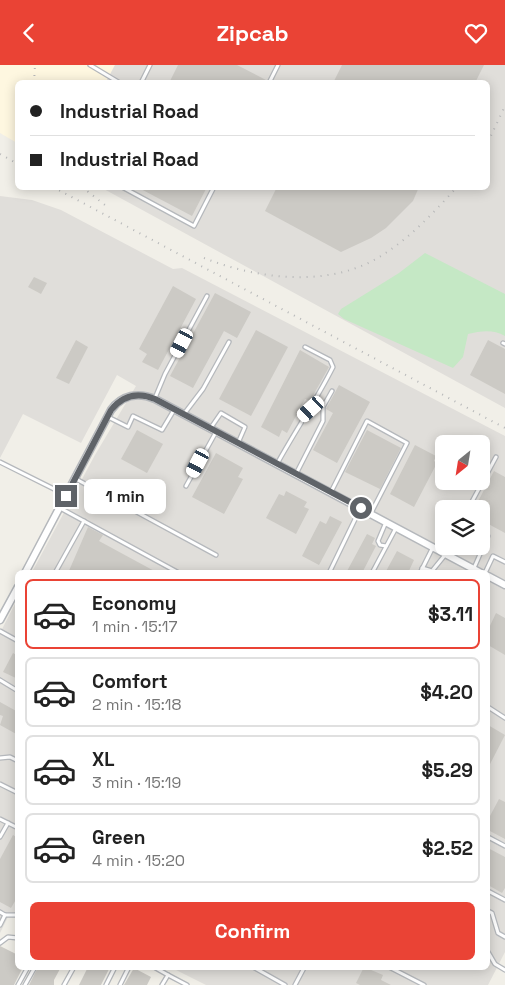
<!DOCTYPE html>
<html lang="en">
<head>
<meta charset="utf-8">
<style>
  :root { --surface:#fff; --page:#f2f2f2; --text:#222; --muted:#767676; --line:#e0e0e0; --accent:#ea4335 }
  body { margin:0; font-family:"Space Grotesk",sans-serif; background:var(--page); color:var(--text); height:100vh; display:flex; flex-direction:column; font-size:19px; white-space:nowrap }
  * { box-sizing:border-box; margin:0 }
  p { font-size:16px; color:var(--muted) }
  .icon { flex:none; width:28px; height:28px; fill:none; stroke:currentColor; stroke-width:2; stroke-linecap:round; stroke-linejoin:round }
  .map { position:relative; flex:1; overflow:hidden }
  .details { position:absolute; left:15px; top:505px; width:475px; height:400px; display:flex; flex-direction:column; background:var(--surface); border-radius:8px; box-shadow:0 2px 12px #0003 }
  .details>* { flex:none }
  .banner { position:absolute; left:15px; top:15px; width:475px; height:110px; border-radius:8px; box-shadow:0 2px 12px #0003; display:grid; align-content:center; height:110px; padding:0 15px; background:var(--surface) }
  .needle { width:32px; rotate:210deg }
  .fabs { position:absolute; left:435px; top:370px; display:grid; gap:10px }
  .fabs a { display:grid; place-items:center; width:55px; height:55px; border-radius:8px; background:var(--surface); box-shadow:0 2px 12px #0003; font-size:25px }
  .end { position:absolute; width:22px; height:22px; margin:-11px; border:6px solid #5f6368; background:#fff; box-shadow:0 0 0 2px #fff }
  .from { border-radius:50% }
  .bubble { position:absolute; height:35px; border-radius:8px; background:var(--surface); box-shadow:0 2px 12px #0003; font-size:16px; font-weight:700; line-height:35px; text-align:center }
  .car { position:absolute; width:15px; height:30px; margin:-15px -8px; border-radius:6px; box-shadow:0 0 4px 1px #0007; background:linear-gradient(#fff 24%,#345 0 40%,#fff 0 76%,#345 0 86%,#fff 0) }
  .banner b { display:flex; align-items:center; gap:18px; height:48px; font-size:19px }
  .banner b+b { border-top:1px solid var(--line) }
  .banner i { width:12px; height:12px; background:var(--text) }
  ul { padding:9px 0 0; list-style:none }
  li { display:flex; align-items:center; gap:15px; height:70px; margin:0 10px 8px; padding:0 5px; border:2px solid var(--line); border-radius:8px }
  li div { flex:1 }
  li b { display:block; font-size:19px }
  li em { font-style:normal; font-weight:700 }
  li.on { border-color:var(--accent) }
  li>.icon { width:45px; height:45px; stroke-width:1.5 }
  .cta { display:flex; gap:10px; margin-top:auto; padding:10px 15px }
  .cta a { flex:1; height:58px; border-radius:8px; background:var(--accent); color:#fff; font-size:20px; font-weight:700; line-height:58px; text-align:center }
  header { display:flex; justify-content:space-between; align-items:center; height:65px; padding:0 15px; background:var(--accent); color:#fff; font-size:22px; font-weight:700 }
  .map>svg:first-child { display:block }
</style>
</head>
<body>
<header><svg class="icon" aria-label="back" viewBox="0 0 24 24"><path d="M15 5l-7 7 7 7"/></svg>Zipcab<svg class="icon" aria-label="heart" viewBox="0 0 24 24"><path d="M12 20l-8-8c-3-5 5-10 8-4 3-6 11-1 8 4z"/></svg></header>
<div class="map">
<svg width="505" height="920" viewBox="0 0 505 920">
  <rect width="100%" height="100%" fill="#f1efe8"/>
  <polygon fill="#fef7e0" points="0,0 115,0 106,17 18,18 17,78 0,68"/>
  <g fill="#e0deda" fill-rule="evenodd">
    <polygon points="115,0 505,0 505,343 102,123 488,122 488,18 106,17"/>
    <path d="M0,131L32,135L61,145L173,204L182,203L505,371V887L488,920H206L172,903L488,902V508L32,507L95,390L136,321L117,310L81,378L23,349L0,393ZM444,379H481V416H444ZM444,444H481V481H444Z"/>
    <polygon points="17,535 17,852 8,852 0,868 0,568"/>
  </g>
  <path fill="#c5e8c5" d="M425,188L505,229V271C493,264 481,266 468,269L463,292L453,303L344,254L338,249L341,244L399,208Z"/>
  <g fill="#cccac5">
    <polygon points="178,0 237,0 266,15 266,18 169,18"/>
    <polygon points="342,0 484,0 475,18 333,18"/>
    <polygon points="137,122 207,122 192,151"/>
    <polygon points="277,122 419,122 413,136 386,163 371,173 341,187 265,146"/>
    <polygon points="34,212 47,218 41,229 28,222"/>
    <polygon points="173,221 196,234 158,305 142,297 147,289 139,284"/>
    <polygon points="215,228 251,247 237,273 224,266 193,323 170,311"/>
    <polygon points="256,265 288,282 251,351 219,334"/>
    <polygon points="76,275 88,282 69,319 56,313"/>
    <polygon points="488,275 505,284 505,329 470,310"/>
    <polygon points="300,285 329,302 310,336 305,334 287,368 282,365 279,372 261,362"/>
    <polygon points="339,320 370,337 337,398 313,385 333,348 326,344"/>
    <polygon points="137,365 163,379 147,408 121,394"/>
    <polygon points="367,365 401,383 380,424 345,407"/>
    <polygon points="415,380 436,391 434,396 437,398 414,442 390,429"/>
    <polygon points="216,388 243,403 238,412 243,414 224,449 192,432"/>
    <polygon points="494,406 505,412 505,468 481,455 481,444 474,444"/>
    <polygon points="286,426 307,437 304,442 309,444 296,469 266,453 279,429 284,431"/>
    <polygon points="330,451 342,457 319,500 302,491 320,456 326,459"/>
    <polygon points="88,462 103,470 99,476 158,508 102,508 97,505 95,508 68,508"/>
    <polygon points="367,469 375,473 372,479 376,481 362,508 346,508"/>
    <polygon points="397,486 414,495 408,508 385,508"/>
    <polygon points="496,548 505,553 505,590 488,580 488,565"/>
    <polygon points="13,588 18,591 18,614 3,607"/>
    <polygon points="0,637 18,647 18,670 0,660 3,651 0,650"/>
    <polygon points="488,660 505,670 488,703"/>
    <polygon points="499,734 505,737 505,774 488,765 488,749 490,751"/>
    <polygon points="13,770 18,773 18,831 11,843 0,837 0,794"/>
    <polygon points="488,783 505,792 505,823 502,828 488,820"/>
    <polygon points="0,881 18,890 18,902 23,902 14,920 0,920"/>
    <polygon points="38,902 61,902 54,915 54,920 29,920"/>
    <polygon points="88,902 110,902 101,920 79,920"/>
    <polygon points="364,902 383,910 381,915 391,920 360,920 356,918"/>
    <polygon points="134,903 151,912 147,920 124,920"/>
  </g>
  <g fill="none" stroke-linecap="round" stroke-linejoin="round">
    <defs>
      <g id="lane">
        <polyline points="90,0 120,18"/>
        <polyline points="141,18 150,0"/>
        <polyline points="269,18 278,0"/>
        <polyline points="122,122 194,161 214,122"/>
        <polyline points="503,278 505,279"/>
        <polyline points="155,333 165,309 207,231"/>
        <polyline points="184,349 203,324 229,277"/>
        <polyline points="108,352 128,362 133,351 162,365 174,345"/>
        <polyline points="210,364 221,348 245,362 238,378"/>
        <polyline points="0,397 66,430"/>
        <path d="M277,399C295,366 316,336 333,302L330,295L305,282"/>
        <polyline points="296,409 323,356 323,342 332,326"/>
        <polyline points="76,414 216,490"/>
        <polyline points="186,421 216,367"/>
        <polyline points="331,427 367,356 407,378 371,448"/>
        <polyline points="60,443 179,508"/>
        <polyline points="468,444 496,392"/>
        <polyline points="386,457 378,476 380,480 386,481"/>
        <polyline points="422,503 432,506 445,490"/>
        <polyline points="474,503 488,471 481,463"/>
        <polyline points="330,506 360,444"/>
        <polyline points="55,508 84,456"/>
        <polyline points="372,508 396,463"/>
        <polyline points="420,508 433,482"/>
        <polyline points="485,508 493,491 505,497"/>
        <polyline points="0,566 18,576"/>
        <polyline points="0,615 18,626"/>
        <polyline points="488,642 505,653"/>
        <polyline points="0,693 10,692 18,696"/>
        <polyline points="0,719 18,728"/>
        <polyline points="0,754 18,763"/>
        <polyline points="0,772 8,758"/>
        <polyline points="488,772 505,781"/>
        <polyline points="488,826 505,835"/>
        <polyline points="488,846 492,848 498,868 505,872"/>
        <polyline points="0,847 5,850"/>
        <polyline points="0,860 5,850 18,850"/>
        <polyline points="0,878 8,872 18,873"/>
        <polyline points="488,887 495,899 505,905"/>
        <polyline points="154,902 168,910 162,920"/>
        <polyline points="253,902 285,920"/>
        <polyline points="389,902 424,920"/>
        <polyline points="168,910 187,920"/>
        <polyline points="18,920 28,902"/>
        <polyline points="25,920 35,902"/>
        <polyline points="64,920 74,902"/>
        <polyline points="106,920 115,902"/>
        <polyline points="120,920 129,902"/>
        <polyline points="295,920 304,903"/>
      </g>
      <g id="street">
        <path d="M25,508L111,345C122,330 138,327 155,334L481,508"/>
        <polyline points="488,511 505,520"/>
        <polyline points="0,555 18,522"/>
      </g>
    </defs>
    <use href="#lane" stroke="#b5b8bc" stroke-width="5.5"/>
    <use href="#street" stroke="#b5b8bc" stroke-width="9"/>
    <use href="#lane" stroke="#fff" stroke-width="3"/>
    <use href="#street" stroke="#fff" stroke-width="6"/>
    <g stroke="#b6b7b8" stroke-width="2" stroke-dasharray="1 6" stroke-linecap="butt">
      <polyline points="34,18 35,0"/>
      <polyline points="488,77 505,41"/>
      <polyline points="0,89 18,99"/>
      <polyline points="53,122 505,363"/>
      <polyline points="82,122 105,140"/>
      <path d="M204,193C260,215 335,224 387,187C413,170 436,145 457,122"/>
    </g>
  </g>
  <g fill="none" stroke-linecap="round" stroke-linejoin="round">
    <path stroke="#5f6368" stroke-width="6" d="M66,431L111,345C123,330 138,327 155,334L361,443"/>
  </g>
</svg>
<div class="fabs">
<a><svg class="needle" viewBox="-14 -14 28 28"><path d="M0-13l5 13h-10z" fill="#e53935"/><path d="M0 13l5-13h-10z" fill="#767676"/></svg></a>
<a><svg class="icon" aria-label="layers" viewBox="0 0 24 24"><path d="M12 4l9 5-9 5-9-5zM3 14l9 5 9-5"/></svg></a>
</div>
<i class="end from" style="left:361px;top:443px"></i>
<i class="end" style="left:66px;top:431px"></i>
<div class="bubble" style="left:84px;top:414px;width:82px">1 min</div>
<i class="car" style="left:182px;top:278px;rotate:208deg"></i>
<i class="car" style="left:311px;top:344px;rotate:228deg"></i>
<i class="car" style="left:198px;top:398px;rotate:208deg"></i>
<div class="banner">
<b><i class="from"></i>Industrial Road</b>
<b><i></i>Industrial Road</b>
</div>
<section class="details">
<ul>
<li class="on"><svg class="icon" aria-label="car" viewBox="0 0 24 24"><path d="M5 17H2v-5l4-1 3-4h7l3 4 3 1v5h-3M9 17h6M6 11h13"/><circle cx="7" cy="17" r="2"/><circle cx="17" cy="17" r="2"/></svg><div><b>Economy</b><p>1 min · 15:17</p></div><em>$3.11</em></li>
<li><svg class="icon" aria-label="car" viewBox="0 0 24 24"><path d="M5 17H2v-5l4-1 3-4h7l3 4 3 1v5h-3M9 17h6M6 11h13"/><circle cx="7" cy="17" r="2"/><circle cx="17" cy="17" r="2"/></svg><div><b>Comfort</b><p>2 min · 15:18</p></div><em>$4.20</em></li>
<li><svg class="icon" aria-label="car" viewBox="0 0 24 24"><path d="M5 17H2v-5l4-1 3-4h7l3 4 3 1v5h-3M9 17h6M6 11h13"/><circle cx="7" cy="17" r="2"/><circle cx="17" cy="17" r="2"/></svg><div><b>XL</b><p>3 min · 15:19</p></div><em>$5.29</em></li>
<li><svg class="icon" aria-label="car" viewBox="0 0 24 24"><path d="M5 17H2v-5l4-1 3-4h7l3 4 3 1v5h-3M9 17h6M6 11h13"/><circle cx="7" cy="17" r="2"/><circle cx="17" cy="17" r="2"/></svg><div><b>Green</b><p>4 min · 15:20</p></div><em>$2.52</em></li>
</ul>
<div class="cta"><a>Confirm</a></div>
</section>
</div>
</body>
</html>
